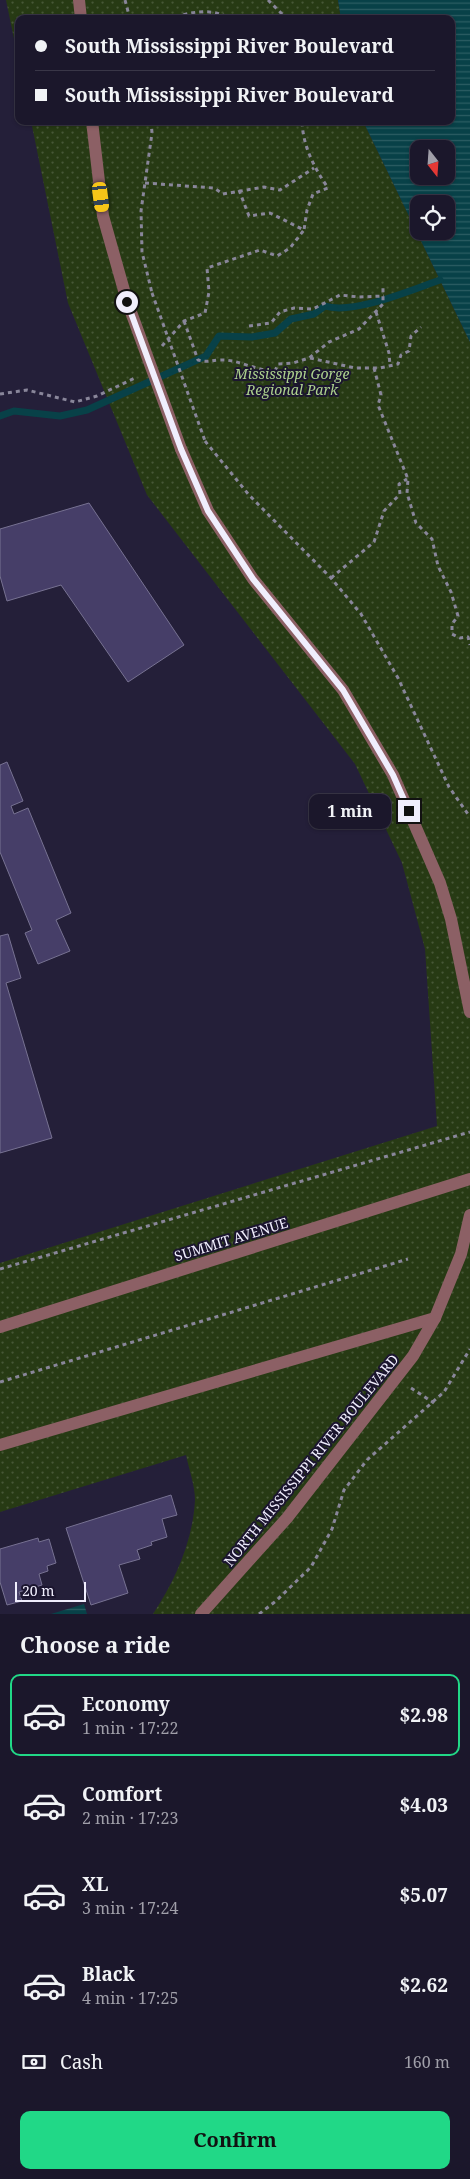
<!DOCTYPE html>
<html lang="en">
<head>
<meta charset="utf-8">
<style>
  :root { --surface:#1b172b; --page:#242033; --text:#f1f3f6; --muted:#a09fa9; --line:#393647; --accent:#21d887 }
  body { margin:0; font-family:"Noto Serif",serif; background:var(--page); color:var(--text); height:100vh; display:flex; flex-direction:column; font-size:19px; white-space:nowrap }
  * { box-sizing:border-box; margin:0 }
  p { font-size:16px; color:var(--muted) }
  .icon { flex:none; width:28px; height:28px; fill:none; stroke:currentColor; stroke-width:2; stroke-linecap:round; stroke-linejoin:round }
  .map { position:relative; height:1614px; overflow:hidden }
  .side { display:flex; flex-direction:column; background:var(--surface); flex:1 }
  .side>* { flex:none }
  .top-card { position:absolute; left:15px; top:15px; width:440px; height:110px; border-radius:10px; box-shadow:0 1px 4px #0004,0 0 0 1px var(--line); display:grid; align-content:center; height:110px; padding:0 20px; background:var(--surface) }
  .needle { width:32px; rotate:163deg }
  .controls { position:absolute; left:410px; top:140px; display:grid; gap:10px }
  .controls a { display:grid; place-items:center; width:45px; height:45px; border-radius:10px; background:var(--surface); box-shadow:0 1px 4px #0004,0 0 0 1px var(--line); font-size:25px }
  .scale { position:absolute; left:15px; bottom:12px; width:71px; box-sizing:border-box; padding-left:5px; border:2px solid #f0eefd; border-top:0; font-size:14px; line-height:18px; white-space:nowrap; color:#f0eefd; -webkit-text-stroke:4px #1b152f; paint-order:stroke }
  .end { position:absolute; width:22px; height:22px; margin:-11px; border:6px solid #f0eefd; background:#111; box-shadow:0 0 0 2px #111 }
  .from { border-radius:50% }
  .bubble { position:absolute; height:35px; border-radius:10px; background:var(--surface); box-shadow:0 1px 4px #0004,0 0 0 1px var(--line); font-size:16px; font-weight:700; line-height:35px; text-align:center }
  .car { position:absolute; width:15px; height:30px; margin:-15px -8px; border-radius:6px; box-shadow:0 0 4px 1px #0007; background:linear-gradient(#f5c518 24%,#345 0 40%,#f5c518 0 76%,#345 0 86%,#f5c518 0) }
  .top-card b { display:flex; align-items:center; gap:18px; height:48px; font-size:19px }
  .top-card b+b { border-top:1px solid var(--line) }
  .top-card i { width:12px; height:12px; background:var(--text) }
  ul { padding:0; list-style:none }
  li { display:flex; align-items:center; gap:15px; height:82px; margin:0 10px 8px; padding:0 10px; border:2px solid transparent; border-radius:10px }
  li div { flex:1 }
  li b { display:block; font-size:19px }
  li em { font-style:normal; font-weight:700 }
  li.current { border-color:var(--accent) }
  li>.icon { width:45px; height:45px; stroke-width:1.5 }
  h2 { padding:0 20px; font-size:22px; line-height:60px }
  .pay { display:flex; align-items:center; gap:12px; height:55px; padding:0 20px; font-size:19px }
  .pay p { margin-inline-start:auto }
  .primary-button { display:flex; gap:10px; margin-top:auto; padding:10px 20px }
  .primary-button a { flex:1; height:58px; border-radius:10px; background:var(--accent); color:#111; font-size:20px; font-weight:700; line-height:58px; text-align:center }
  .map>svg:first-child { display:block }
</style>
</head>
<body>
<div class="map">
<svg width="470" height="1614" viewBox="0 0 470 1614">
  <defs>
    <pattern id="park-dots" width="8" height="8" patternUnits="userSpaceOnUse" patternTransform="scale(1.25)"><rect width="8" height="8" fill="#273a14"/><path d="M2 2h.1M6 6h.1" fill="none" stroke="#475737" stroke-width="1.8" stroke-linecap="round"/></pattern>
    <pattern id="water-rules" width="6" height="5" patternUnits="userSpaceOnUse" patternTransform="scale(1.25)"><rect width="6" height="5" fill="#084148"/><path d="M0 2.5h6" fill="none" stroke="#2c5d63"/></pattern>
  </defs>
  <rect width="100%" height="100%" fill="#241f39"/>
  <g fill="url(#park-dots)">
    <polygon points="6,0 338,0 341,19 19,19 19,63"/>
    <path d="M31,121H363L470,342V1614H153C175,1581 193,1541 195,1500C195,1486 189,1469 186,1455L0,1512V1263L437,1126L425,949L402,863L355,764L147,495L68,303Z"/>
  </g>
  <g fill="url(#water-rules)" fill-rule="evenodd">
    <path d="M338,0H470V342L363,121H451V19H341ZM419,149H446V176H419ZM419,204H446V231H419Z"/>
    <polygon points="84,1604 87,1614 51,1614"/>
  </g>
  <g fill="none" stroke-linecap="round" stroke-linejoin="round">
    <path stroke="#084148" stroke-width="7" d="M0,416L14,411L60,416L87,410L206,356L219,336L252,337L275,333L291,319L314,314L325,306C353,315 411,290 440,280"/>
  </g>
  <g fill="#463e68" stroke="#777292">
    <polygon points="89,503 184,645 128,682 61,585 7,601 0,576 0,529"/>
    <polygon points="7,762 23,801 11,806 14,814 28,808 71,913 56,920 70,951 38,964 25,933 32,930 0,852 0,765"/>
    <polygon points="8,934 21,978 6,983 52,1138 0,1153 0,936"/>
    <polygon points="171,1495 177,1515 162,1519 167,1537 151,1542 152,1545 137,1550 140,1559 119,1565 128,1593 91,1605 66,1528"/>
    <polygon points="38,1538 39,1542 49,1539 56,1563 47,1566 48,1571 39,1574 42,1585 19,1592 22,1601 7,1605 0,1582 0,1549"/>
  </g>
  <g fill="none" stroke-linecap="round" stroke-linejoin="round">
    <g stroke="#89869a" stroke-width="3" stroke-dasharray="4 4" stroke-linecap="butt">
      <polyline points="125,0 130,19"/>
      <polyline points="268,0 287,19"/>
      <path d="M168,19C191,12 210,7 232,19"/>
      <polyline points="151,121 152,133 141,211 142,252 152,293"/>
      <polyline points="145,183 214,188 223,194 264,187 280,190 314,168"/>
      <path d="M239,190L249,216L270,213L304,230L307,210L313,194L328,188C314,167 303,147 302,121"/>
      <polyline points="376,312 389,353 390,366"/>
      <path d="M184,321L198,360C209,363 210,360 220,360C238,359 256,371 275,371L278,364L293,363L309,358L329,342L359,329L383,304V287"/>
      <polyline points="249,326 271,323 280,312 294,308 313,309 340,295 359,297 384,296"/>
      <polyline points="162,346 184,321 205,313 209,292 207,268 260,250 277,256 290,248 304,230"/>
      <polyline points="310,358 355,368 380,368 398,364 401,355 409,351 411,336 421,327"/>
      <polyline points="374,368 381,395 378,405 408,479 407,493 416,523 432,539 438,566 451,592 458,616 452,624 452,634 460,638 468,637 470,645"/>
      <polyline points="0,394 27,390 75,402 97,396 135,378"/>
      <polyline points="205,441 249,495 331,578 361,614 398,678 449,787 470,817"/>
      <polyline points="331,578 374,542 384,511 400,494 399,484 407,479"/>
      <polyline points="0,1269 470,1132"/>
      <polyline points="0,1382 408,1259"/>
      <polyline points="411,1388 434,1403"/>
      <polyline points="259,1614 276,1601 311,1567 332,1529 344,1490 367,1460 444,1392 470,1349"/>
    </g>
    <g stroke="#8c6065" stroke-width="12">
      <polyline points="79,0 81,19"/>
      <polyline points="92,121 103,216 127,301"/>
      <polyline points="181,449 208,511 253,579 343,690 393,775 440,883 451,919 470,1012"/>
      <polyline points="0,1327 470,1179"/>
      <polyline points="0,1445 435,1318"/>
      <polyline points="201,1614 287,1518 413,1356 435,1318 461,1254 470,1215"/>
    </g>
    <polyline stroke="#89869a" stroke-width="3" stroke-dasharray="4 4" stroke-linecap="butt" points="152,293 205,441"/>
    <polyline stroke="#8c6065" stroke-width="12" points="127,301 181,449"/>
  </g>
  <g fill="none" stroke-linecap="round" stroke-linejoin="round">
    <polyline stroke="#f0eefd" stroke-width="6" points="127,302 181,449 208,511 253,579 343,690 393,775 409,811"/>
  </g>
  <g text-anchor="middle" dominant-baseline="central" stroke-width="4" stroke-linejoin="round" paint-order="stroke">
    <g font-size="14" font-style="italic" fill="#add28e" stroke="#1b152f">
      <text x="292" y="373">Mississippi Gorge<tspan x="292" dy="16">Regional Park</tspan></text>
    </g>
    <g font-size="14" fill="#f0eefd" stroke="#1b152f">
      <text transform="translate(231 1239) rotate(-17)">SUMMIT AVENUE</text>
      <text transform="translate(311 1460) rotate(-51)">NORTH MISSISSIPPI RIVER BOULEVARD</text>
    </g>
  </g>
</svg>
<div class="controls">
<a><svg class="needle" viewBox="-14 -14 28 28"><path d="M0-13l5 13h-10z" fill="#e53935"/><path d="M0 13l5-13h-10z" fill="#a09fa9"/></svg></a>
<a><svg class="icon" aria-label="locate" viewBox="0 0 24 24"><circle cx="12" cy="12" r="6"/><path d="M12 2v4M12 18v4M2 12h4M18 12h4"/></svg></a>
</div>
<div class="scale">20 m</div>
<i class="end from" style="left:127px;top:302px"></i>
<i class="end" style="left:409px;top:811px"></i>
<div class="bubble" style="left:309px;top:794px;width:82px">1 min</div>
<i class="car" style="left:101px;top:197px;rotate:173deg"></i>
<div class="top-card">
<b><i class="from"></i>South Mississippi River Boulevard</b>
<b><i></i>South Mississippi River Boulevard</b>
</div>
</div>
<section class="side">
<h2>Choose a ride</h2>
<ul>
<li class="current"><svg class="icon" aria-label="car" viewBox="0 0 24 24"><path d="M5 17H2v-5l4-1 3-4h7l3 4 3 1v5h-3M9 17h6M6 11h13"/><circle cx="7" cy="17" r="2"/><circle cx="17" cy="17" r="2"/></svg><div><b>Economy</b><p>1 min · 17:22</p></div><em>$2.98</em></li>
<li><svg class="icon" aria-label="car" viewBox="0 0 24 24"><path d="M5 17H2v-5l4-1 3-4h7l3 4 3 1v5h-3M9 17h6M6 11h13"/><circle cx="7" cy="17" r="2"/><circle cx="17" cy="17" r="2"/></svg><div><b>Comfort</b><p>2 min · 17:23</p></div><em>$4.03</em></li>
<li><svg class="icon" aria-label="car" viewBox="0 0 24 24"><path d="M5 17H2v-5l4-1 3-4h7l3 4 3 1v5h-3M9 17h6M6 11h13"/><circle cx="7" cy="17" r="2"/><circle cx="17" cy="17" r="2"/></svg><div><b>XL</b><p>3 min · 17:24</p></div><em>$5.07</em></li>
<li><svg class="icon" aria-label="car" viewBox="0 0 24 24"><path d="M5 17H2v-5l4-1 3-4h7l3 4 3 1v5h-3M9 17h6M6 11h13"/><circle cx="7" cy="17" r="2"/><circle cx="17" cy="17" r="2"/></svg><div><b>Black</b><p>4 min · 17:25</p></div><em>$2.62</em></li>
</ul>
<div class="pay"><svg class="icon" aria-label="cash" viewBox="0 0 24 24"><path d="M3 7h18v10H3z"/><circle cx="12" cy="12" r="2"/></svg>Cash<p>160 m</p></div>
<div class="primary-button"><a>Confirm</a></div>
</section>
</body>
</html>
